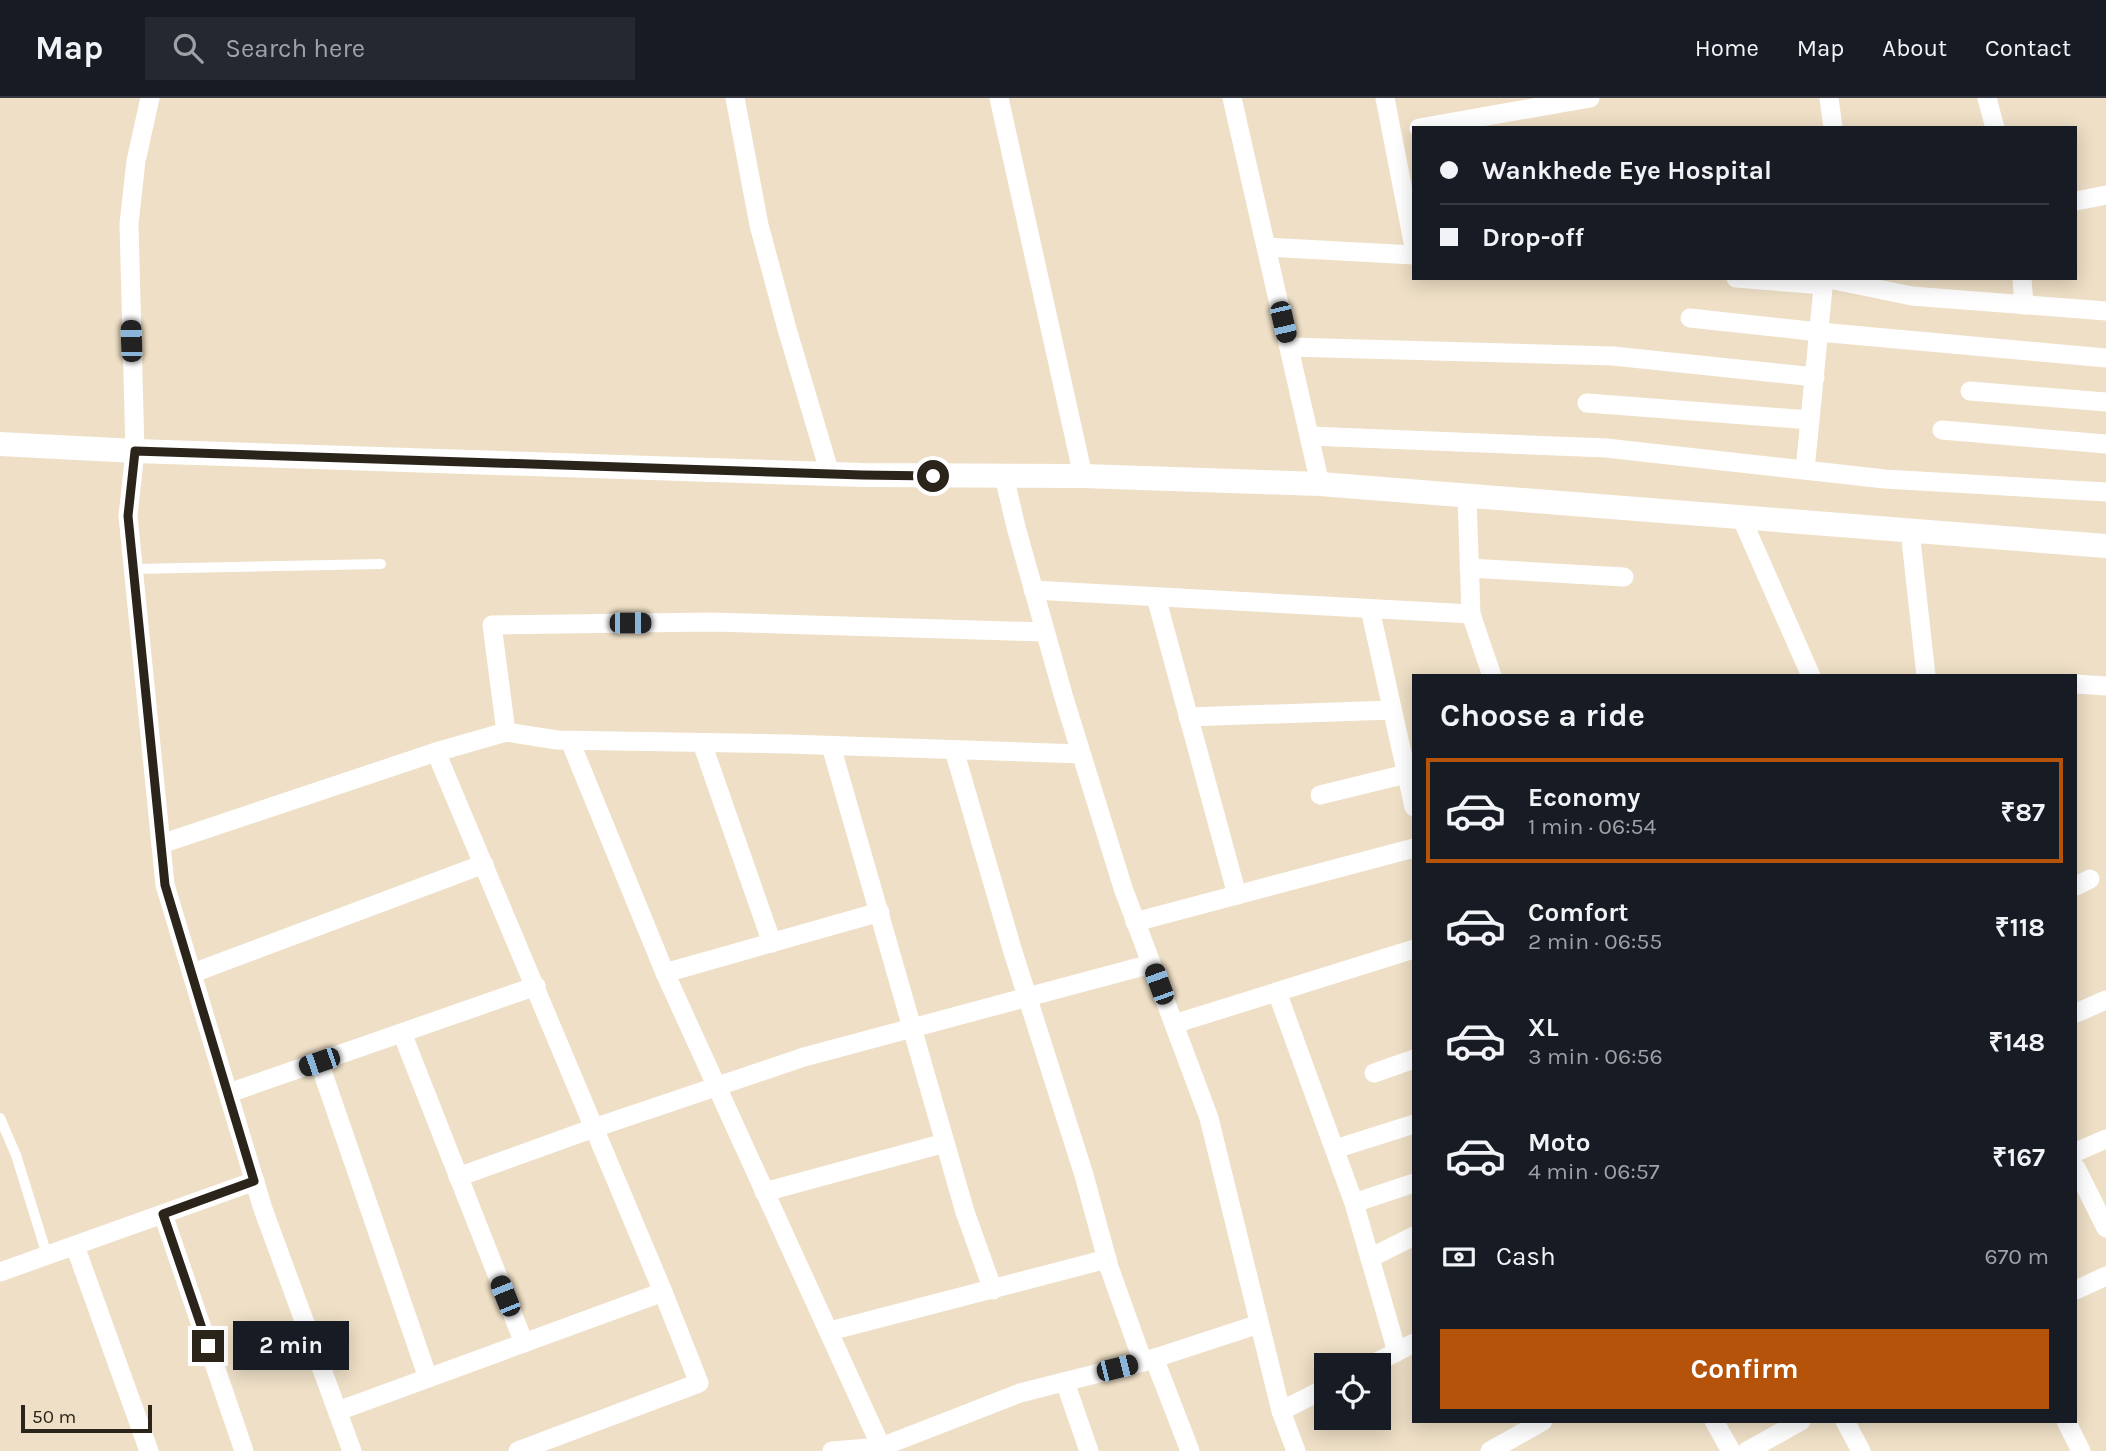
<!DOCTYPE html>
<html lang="en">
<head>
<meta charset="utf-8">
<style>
  :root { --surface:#171b24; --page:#242831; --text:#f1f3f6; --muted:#9ea1a6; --line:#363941; --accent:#b45309 }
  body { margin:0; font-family:Karla,sans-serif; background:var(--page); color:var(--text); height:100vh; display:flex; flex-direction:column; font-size:26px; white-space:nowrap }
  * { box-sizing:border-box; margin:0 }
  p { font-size:23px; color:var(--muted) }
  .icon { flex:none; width:38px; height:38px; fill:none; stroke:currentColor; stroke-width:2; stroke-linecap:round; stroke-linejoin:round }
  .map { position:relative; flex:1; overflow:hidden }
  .side { position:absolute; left:1412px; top:576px; width:665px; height:749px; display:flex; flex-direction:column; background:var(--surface); border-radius:0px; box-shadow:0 4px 18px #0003 }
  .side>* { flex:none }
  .top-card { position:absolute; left:1412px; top:28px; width:665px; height:154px; border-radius:0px; box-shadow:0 4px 18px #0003; display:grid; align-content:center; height:154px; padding:0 28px; background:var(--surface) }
  .buttons { position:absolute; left:1314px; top:1255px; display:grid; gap:14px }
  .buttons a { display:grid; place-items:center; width:77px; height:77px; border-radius:0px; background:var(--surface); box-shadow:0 4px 18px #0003; font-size:35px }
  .scale { position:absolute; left:21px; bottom:18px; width:131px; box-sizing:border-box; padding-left:7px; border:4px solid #2a241b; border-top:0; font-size:19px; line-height:24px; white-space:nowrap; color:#2a241b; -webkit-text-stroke:5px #eedfc6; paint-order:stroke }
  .end { position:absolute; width:32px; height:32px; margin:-16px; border:9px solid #2a241b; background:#fff; box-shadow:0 0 0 4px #fff }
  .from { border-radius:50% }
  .bubble { position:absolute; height:49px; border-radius:0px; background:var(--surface); box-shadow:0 4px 18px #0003; font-size:23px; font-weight:700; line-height:49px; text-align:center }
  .car { position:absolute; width:21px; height:42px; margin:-21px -10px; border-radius:9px; box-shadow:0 0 5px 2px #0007; background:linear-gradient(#222 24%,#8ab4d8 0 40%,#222 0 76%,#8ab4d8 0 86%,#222 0) }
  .top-card b { display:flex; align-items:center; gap:24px; height:66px; font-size:26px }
  .top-card b+b { border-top:2px solid var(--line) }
  .top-card i { width:18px; height:18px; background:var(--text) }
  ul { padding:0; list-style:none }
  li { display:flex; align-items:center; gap:21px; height:105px; margin:0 14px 10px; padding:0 14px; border:4px solid transparent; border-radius:0px }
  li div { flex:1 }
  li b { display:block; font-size:26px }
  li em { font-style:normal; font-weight:700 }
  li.current { border-color:var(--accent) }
  li>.icon { width:63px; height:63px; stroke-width:1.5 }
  h2 { padding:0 28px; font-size:32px; line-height:84px }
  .pay { display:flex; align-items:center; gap:18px; height:77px; padding:0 28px; font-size:26px }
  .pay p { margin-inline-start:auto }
  .button { display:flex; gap:14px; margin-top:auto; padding:14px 28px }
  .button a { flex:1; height:80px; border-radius:0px; background:var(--accent); color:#fff; font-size:28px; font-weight:700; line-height:80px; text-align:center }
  header { display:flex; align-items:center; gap:42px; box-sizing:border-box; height:98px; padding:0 35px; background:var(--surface); border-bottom:2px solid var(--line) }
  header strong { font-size:33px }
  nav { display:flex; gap:38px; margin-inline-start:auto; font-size:24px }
  .search { width:490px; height:63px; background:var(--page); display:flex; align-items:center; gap:18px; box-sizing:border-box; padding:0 24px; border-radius:0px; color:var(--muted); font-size:26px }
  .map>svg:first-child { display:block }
</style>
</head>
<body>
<header>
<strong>Map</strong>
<div class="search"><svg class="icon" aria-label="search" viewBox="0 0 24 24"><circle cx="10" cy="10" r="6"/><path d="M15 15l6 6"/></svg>Search here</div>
<nav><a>Home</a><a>Map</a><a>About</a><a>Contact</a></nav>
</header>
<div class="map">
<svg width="2106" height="1353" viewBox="0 0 2106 1353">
  <rect width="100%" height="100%" fill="#eedfc6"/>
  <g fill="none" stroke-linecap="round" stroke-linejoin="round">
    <g stroke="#fff" stroke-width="10">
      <polyline points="134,471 381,466"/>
      <polyline points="0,1020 16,1057 47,1157"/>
    </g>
    <g stroke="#fff" stroke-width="19">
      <polyline points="150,0 136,63 129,126 135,353 128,418 165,787 263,1111 352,1353"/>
      <polyline points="735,0 759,127 787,231 830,376"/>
      <polyline points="999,0 1083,378"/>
      <polyline points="1232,0 1320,386"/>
      <polyline points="1385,0 1414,149"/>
      <polyline points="1829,0 1833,30"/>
      <polyline points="1987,0 1995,30"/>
      <polyline points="1419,30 1590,0"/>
      <polyline points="2076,103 2106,97"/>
      <polyline points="1266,149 1414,157"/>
      <polyline points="1736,180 1823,187"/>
      <polyline points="1824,180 1912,198 2106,213"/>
      <polyline points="2022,180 2024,207"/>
      <polyline points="1690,220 1819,234 2106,260"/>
      <polyline points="1289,249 1613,258 1815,279"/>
      <polyline points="1970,293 2106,304"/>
      <polyline points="1587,305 1810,322"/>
      <polyline points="1942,332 2106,346"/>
      <polyline points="1309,338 1606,350 1885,381 2106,394"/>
      <polyline points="1805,372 1824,180"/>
      <polyline points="1004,378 1016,429 1064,600 1123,790 1209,1020 1281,1313 1296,1353"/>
      <polyline points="1467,398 1471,516 1492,578"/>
      <polyline points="1741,419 1811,578"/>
      <polyline points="1910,433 1926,578"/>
      <polyline points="1469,470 1624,479"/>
      <polyline points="1033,492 1471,516"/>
      <polyline points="1156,499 1237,797"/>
      <polyline points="1370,511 1414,709"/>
      <polyline points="2076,586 2106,588"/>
      <polyline points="1188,619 1392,612"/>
      <polyline points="506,634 492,527 712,524 1045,534"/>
      <polyline points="570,643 665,875 883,1353"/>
      <polyline points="702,645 772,845"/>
      <polyline points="831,648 965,1114 993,1192"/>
      <polyline points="954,652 1013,854 1084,1077 1109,1169 1143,1264"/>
      <polyline points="436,654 663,1194 699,1285 518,1353"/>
      <polyline points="1320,697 1406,676"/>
      <polyline points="161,746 436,654 506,634 557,642 789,646 1081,656"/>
      <polyline points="2076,788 2090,781"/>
      <polyline points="1135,824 1414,750"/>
      <polyline points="193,875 484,766"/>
      <polyline points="665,875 880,814"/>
      <polyline points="1277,894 1354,1105 1397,1254"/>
      <polyline points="2076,915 2106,902"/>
      <polyline points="1174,926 1414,851"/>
      <polyline points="402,935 524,1245"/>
      <polyline points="319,964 428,1280"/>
      <polyline points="1374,975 1414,961"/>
      <polyline points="229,995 536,888"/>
      <polyline points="1335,1051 1414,1026"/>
      <polyline points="2076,1054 2106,1041"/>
      <polyline points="2076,1070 2106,1130"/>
      <polyline points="458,1079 594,1030 804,959 1151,866"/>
      <polyline points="764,1094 945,1045"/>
      <polyline points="1354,1105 1414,1085"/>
      <polyline points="163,1116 244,1353"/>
      <polyline points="75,1148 149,1353"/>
      <polyline points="1370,1160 1414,1138"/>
      <polyline points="0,1174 255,1083"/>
      <polyline points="2076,1192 2106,1178"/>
      <polyline points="830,1233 1107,1161"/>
      <polyline points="1154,1260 1190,1353"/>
      <polyline points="1371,1267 1414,1245"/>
      <polyline points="1065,1284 1089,1353"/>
      <polyline points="338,1313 663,1194"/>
      <polyline points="1281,1313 1326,1290"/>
      <polyline points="1714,1323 1731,1353"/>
      <polyline points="1845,1323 1861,1353"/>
      <polyline points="2066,1323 2081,1353"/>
      <polyline points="832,1353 881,1349 1020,1295 1143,1264 1259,1226"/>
      <polyline points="1490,1353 1543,1323"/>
      <polyline points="1747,1353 1801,1323"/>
    </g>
    <polyline stroke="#fff" stroke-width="24" points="0,346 135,353 862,377 1083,378 1320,386 2106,448"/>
  </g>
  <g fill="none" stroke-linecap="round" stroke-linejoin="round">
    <polyline stroke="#2a241b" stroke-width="9" points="208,1248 163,1116 254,1083 165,787 128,418 135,353 862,377 933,378"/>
  </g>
</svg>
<div class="buttons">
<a><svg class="icon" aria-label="locate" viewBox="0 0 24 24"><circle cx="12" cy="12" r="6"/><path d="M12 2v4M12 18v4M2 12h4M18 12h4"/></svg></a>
</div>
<div class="scale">50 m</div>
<i class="end from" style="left:933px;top:378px"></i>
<i class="end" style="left:208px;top:1248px"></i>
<div class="bubble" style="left:233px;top:1223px;width:116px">2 min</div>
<i class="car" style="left:1283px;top:224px;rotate:167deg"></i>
<i class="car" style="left:131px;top:243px;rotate:358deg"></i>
<i class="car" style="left:630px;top:525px;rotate:90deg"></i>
<i class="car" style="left:1159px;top:886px;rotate:340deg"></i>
<i class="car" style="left:319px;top:964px;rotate:251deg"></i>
<i class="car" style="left:505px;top:1198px;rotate:338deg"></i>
<i class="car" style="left:1117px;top:1270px;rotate:76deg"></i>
<div class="top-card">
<b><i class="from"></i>Wankhede Eye Hospital</b>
<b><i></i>Drop-off</b>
</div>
<section class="side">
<h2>Choose a ride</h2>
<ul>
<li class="current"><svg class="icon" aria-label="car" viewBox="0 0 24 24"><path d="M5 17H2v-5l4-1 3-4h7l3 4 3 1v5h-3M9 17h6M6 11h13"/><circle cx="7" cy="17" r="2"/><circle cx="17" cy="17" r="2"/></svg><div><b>Economy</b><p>1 min · 06:54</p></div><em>₹87</em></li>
<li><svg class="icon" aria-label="car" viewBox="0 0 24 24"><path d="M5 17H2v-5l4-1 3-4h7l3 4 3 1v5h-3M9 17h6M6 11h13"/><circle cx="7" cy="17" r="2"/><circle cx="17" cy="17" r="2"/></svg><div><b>Comfort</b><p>2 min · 06:55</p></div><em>₹118</em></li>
<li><svg class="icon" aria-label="car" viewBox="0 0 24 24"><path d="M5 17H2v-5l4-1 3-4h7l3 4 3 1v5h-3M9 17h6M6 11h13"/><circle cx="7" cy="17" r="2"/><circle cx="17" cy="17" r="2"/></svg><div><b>XL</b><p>3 min · 06:56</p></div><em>₹148</em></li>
<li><svg class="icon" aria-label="car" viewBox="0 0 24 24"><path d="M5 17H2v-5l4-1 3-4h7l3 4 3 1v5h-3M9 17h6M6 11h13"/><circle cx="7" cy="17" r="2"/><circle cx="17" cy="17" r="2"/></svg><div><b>Moto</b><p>4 min · 06:57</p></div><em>₹167</em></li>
</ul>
<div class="pay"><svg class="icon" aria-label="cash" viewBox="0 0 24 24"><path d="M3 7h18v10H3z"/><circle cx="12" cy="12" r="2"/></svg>Cash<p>670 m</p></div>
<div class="button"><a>Confirm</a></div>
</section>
</div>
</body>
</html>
